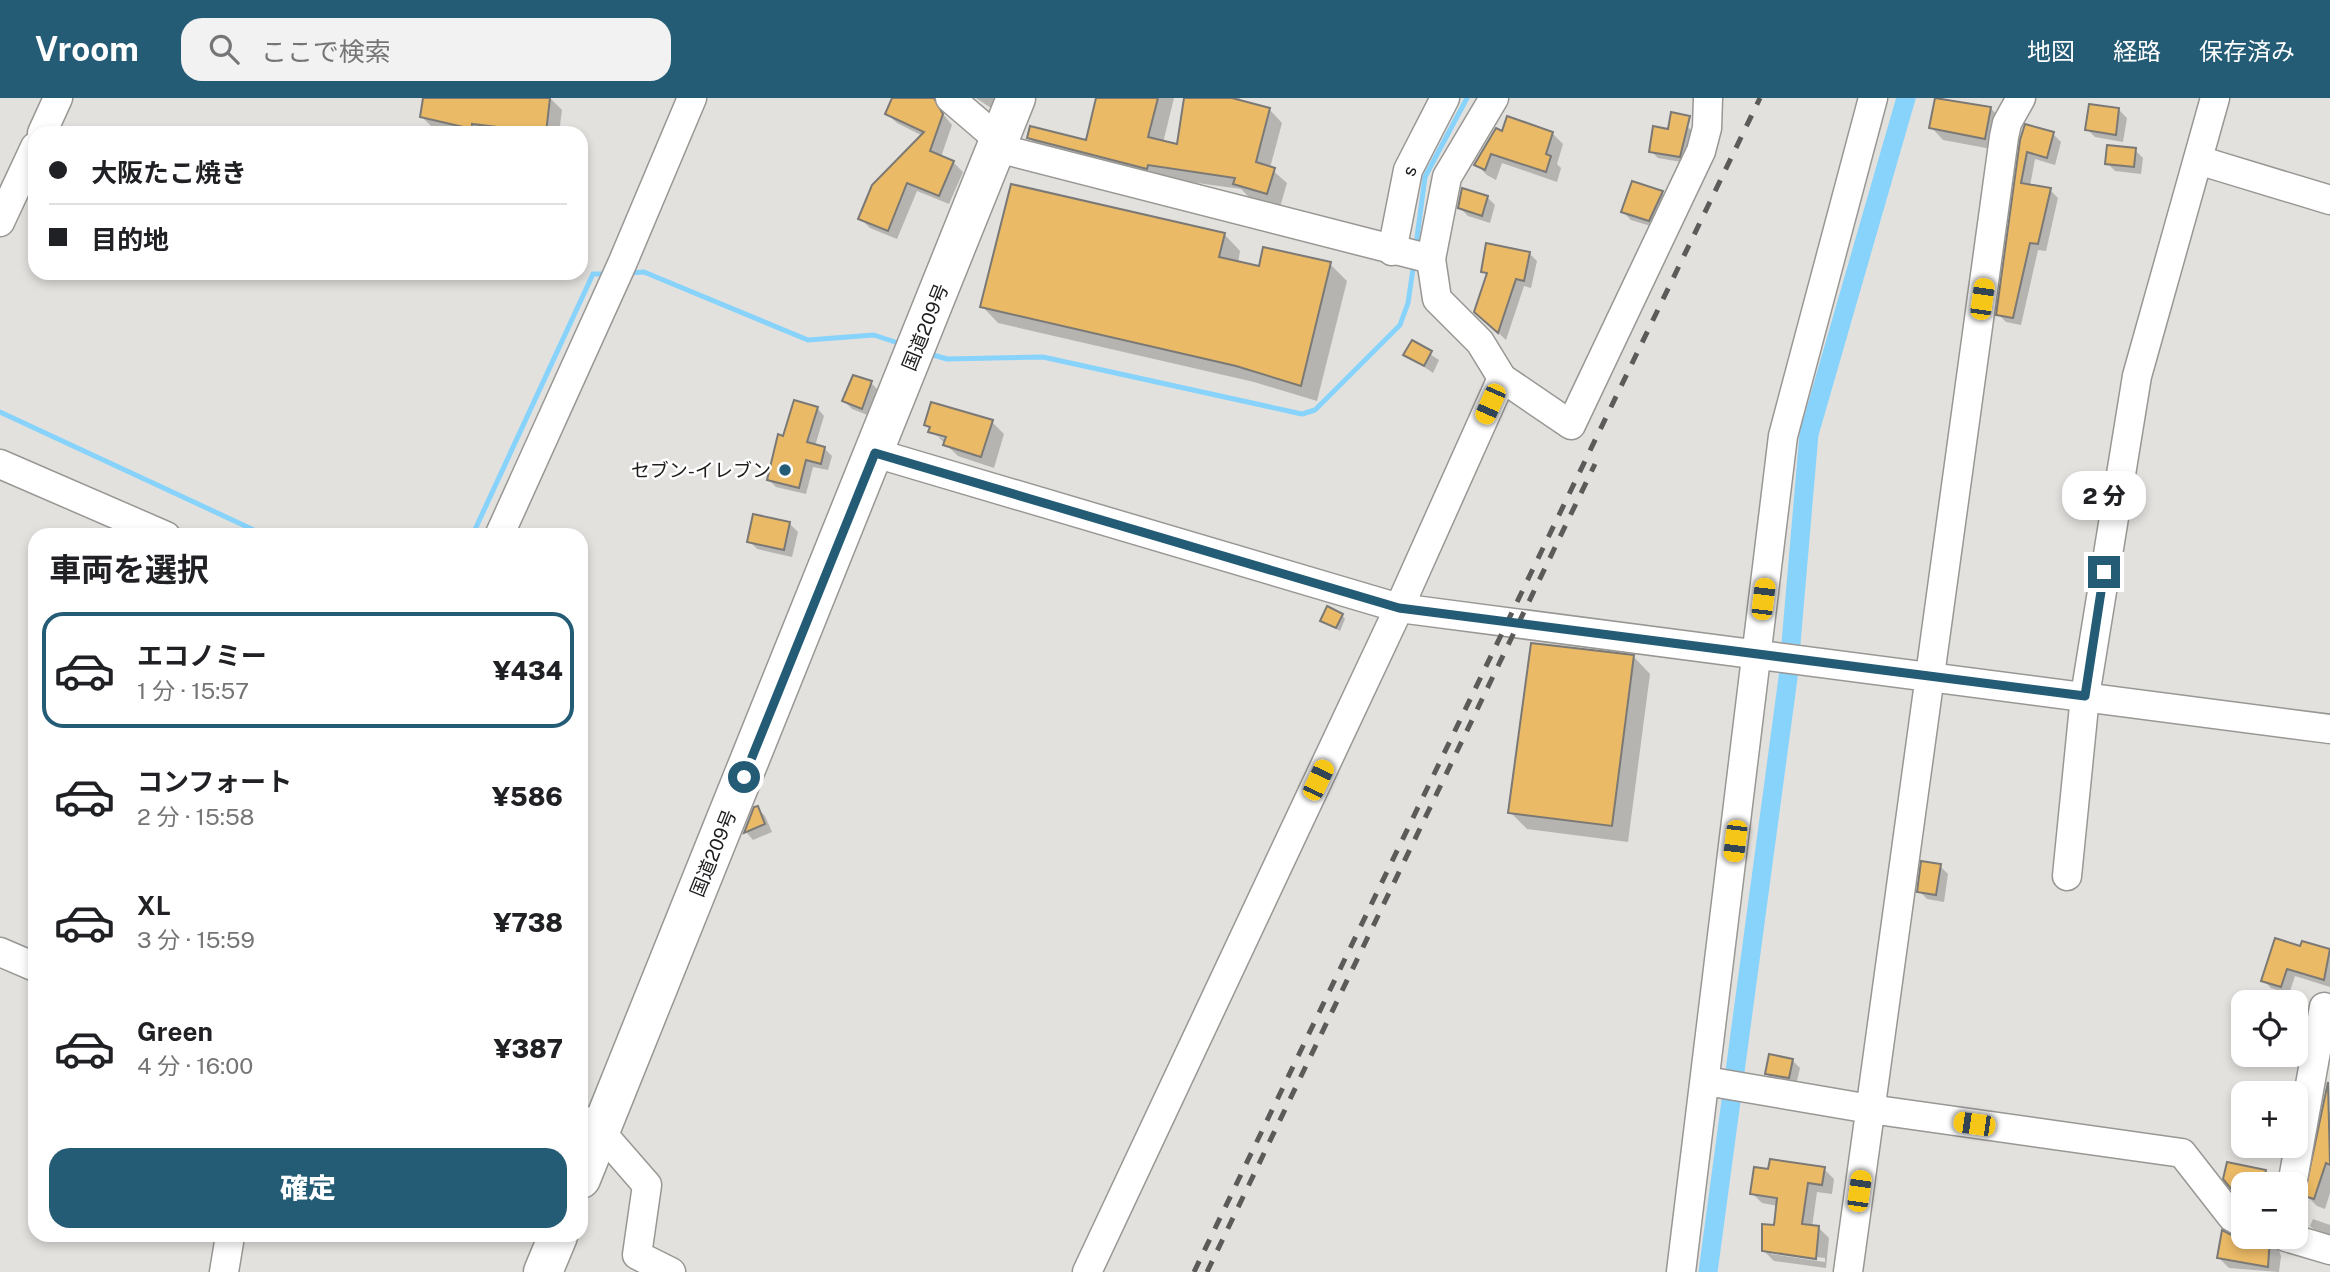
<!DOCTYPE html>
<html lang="ja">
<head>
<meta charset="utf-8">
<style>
  :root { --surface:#fff; --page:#f2f2f2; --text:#202124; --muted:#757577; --line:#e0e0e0; --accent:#245c76 }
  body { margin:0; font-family:"Public Sans","Noto Sans JP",sans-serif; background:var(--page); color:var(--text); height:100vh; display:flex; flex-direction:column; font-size:26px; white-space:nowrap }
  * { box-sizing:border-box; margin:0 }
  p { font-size:23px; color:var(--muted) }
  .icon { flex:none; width:38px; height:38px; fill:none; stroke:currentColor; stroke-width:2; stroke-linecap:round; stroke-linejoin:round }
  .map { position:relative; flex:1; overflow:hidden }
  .side { position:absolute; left:28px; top:430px; width:560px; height:714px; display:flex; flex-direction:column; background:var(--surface); border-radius:21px; box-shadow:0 4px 10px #0003 }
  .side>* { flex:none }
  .hud { position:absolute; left:28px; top:28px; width:560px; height:154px; border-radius:21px; box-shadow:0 4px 10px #0003; display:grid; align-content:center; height:154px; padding:0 21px; background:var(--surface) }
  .fabs { position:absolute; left:2231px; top:892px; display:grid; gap:14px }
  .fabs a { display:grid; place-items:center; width:77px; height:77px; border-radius:14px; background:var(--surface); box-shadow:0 4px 10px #0003; font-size:35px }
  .end { position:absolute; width:32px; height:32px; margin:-16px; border:9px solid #245c76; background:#fff; box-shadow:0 0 0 4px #fff }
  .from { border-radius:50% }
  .bubble { position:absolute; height:49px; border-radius:21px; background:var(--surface); box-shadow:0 4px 10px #0003; font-size:23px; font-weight:800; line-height:49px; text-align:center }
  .car { position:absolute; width:21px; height:42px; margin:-21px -10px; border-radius:9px; box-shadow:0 0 5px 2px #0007; background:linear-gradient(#f5c518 24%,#345 0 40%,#f5c518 0 76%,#345 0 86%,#f5c518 0) }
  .hud b { display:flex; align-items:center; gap:24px; height:66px; font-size:26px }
  .hud b+b { border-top:2px solid var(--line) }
  .hud i { width:18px; height:18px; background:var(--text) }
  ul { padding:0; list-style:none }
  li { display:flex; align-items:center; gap:21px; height:116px; margin:0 14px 10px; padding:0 7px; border:4px solid transparent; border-radius:21px }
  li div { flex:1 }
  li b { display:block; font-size:26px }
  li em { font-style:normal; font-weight:800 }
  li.active { border-color:var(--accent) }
  li>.icon { width:63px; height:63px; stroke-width:1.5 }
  h2 { padding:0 21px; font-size:32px; line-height:84px }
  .primary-button { display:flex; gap:14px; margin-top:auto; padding:14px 21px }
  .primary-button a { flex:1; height:80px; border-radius:21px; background:var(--accent); color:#fff; font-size:28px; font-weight:800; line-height:80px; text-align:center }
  header { display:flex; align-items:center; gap:42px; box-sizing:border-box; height:98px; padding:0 35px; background:var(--accent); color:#fff }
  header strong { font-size:33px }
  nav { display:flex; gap:38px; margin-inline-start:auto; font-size:24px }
  .search { width:490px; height:63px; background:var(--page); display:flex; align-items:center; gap:18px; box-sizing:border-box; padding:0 24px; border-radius:21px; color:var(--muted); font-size:26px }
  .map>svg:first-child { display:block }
</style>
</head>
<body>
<header>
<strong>Vroom</strong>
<div class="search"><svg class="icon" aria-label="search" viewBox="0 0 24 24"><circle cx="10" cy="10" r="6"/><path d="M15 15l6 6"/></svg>ここで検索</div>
<nav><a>地図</a><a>経路</a><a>保存済み</a></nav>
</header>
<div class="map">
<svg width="2330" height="1174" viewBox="0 0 2330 1174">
  <rect width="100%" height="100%" fill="#e3e1de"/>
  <g fill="#0003" fill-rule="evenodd">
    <polygon points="425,0 550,0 562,12 559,35 453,35 434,31 422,19"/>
    <polygon points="893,0 946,0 943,16 952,27 941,59 953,64 963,74 949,106 917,93 897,141 870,130 860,120 923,38 897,25 887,16"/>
    <polygon points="976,0 996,0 991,10"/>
    <polygon points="1098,0 1174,0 1163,45 1178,48 1185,0 1240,0 1239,4 1269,11 1282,25 1270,70 1287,85 1280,109 1249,99 1241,91 1161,80 1042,53 1029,40 1087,44"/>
    <polygon points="1937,0 1990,10 2003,22 1997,52 1943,42 1931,29"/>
    <polygon points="2119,12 2127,20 2123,44 2095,39 2087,31"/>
    <polygon points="1671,26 1688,29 1695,36 1687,65 1658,60 1651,53 1670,33"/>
    <polygon points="1503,35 1552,35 1563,46 1557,66 1561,70 1557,84 1502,65 1496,82 1487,77 1476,66"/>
    <polygon points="2053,36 2061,44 2055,67 2035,61 2030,88 2050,92 2058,100 2046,153 2038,152 2021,227 2006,224 1998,216 2022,42"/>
    <polygon points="2135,52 2143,60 2141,76 2115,73 2107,65"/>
    <polygon points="1633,85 1662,95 1670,103 1657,130 1631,122 1623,114"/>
    <polygon points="1487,99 1495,107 1490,125 1468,118 1460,110"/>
    <polygon points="1224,136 1240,153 1238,165 1260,170 1330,166 1347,183 1317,303 1254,284 998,225 982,208"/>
    <polygon points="1529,155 1537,163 1531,190 1524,188 1506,242 1476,214 1488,178 1483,173"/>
    <polygon points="1412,244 1439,262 1433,275 1406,256"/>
    <polygon points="871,285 879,293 870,318 852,311 844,303"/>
    <polygon points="817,310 824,318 815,348 824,350 832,358 828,372 813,369 806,396 776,389 769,382 785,340"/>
    <path d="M992,324L1004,336L994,370L958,358L926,327ZM937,335L955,340L954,344L937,338Z"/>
    <polygon points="790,426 798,434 792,459 757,451 749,443"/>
    <polygon points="1342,517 1345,521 1340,533 1322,522"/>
    <polygon points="1634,559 1650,576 1628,744 1527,731 1510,714"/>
    <polygon points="757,710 765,718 772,734 753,742 746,734"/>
    <polygon points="1940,768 1948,776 1944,804 1927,801 1919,793"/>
    <polygon points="2303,845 2330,853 2330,889 2295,878 2289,896 2271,890 2263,882 2301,850"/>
    <polygon points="1792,962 1800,970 1796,987 1775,984 1767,976"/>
    <polygon points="2324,1013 2330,1015 2330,1095 2325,1111 2317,1108 2306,1097"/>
    <path d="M1824,1071L1834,1081L1832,1096L1817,1094L1812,1129L1819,1130L1829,1140L1826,1170L1774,1163L1764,1153L1775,1129L1778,1108L1762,1105L1752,1095ZM1771,1153L1825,1160V1164L1771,1156Z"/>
    <polygon points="2265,1074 2275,1087 2244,1087 2244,1102 2225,1081"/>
    <polygon points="2313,1121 2330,1127 2330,1136 2314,1131 2310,1128"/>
    <polygon points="2255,1139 2274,1139 2281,1158 2279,1174 2229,1170 2219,1160"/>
  </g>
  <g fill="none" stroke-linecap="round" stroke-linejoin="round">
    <g stroke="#87d3fb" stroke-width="5">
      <polyline points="1416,147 1425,79 1467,0"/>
      <polyline points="628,175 644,174 808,242 874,237 901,246"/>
      <polyline points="930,256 947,261 1043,259 1302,316 1315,312 1400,227 1408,205 1414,164"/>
      <polyline points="0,314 267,438"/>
      <polyline points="472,438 593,176 608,176"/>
    </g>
    <polyline stroke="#87d3fb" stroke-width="19" points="1708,1174 1788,580 1809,336 1906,0"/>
  </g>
  <g fill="#ebba66" stroke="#7b7975" stroke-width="2">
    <polygon points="423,0 550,0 546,35 472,26 472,31 420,19"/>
    <polygon points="892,0 934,0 943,16 930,53 954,63 939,98 907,85 888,133 858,121 872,87 924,34 885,16"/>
    <polygon points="1096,0 1158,0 1148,39 1177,46 1184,0 1232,0 1270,10 1256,64 1275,70 1267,96 1233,86 1235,80 1148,67 1147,71 1027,40 1030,28 1086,42"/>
    <polygon points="1935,0 1991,9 1985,41 1929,30"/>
    <polygon points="2089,6 2119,10 2116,37 2085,32"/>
    <polygon points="1671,14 1690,18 1680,59 1649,54 1653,28 1668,31"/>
    <polygon points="1507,18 1553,34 1546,56 1551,58 1546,74 1491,56 1485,72 1474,67 1496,30 1502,33"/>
    <polygon points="2025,26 2054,34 2047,60 2027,54 2021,85 2051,90 2038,146 2030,145 2013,220 1996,217 2020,42"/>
    <polygon points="2107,47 2136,50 2134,69 2105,66"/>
    <polygon points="1632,83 1663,93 1649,123 1621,114"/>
    <polygon points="1011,86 1225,135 1219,159 1259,168 1263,149 1331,164 1301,288 1236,268 980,209"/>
    <polygon points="1462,90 1488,98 1482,118 1458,110"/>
    <polygon points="1486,145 1530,154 1524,183 1516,181 1498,235 1474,214 1487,175 1481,174"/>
    <polygon points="1412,242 1432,253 1424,268 1403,257"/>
    <polygon points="853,277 872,283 862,311 842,303"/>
    <polygon points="794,302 818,309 807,344 825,349 821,366 806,362 799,390 767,382 778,336 783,338"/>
    <polygon points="931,304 993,322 981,359 943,347 946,339 928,334 930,329 924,327"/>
    <polygon points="753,416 790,424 784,452 747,444"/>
    <polygon points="1327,508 1343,516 1336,530 1320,523"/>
    <polygon points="1531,545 1634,557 1612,728 1508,715"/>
    <polygon points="758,708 765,726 744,735 754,709"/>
    <polygon points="1921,763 1941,766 1936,797 1917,794"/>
    <polygon points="2275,840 2300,848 2302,843 2330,851 2324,882 2287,871 2281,889 2261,883"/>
    <polygon points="1769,956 1793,961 1789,980 1765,976"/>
    <polygon points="2328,984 2330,1067 2326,1065 2314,1101 2304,1098"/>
    <polygon points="1770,1061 1825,1069 1822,1087 1808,1085 1802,1126 1819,1128 1816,1161 1762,1153 1762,1126 1774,1127 1777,1100 1750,1096 1754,1069 1768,1071"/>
    <polygon points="2227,1064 2266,1072 2263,1087 2244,1087 2244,1099 2236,1097 2223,1081"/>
    <polygon points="2222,1132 2243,1143 2270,1139 2268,1169 2217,1160"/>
  </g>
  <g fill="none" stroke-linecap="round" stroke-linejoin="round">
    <defs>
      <g id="minor">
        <polyline points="950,0 1013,54 1431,161 1437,201 1480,244 1502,280 1571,327 1701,53 1707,30 1708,0"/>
        <polyline points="42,35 58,0"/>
        <polyline points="2198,62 2330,102"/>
        <polyline points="0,124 35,49"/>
        <polyline points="1392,153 1408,72 1445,0"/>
        <polyline points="1431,161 1447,79 1494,0"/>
        <polyline points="875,355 1399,510 2330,631"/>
        <polyline points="0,366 166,438"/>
        <polyline points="499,438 622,166 692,0"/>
        <polyline points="2067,778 2085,598 2137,278 2215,0"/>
        <polyline points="0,854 35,869"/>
        <polyline points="1706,983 1870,1011 2182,1055 2232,1119 2244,1126"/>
        <polyline points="581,1021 600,1033 647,1087 637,1157 671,1174"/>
        <polyline points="2292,1087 2324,909"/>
        <polyline points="2286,1139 2330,1152"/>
        <polyline points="224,1174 230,1138"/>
        <polyline points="1087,1174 1399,510 1502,280"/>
        <polyline points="1681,1174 1783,338 1873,0"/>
        <polyline points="1848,1174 2004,39 2007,25 2021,0"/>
      </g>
      <g id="highway">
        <polyline points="581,1081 1016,0"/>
        <polyline points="543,1174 558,1138"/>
      </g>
    </defs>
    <use href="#minor" stroke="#999794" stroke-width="31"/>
    <use href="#highway" stroke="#999794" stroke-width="41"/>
    <use href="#minor" stroke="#fff" stroke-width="28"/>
    <use href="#highway" stroke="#fff" stroke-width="38"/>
    <g stroke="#5d5b5a" stroke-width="5" stroke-dasharray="12 12" stroke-linecap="butt">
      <polyline points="1194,1174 1760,0"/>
      <polyline points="1207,1174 1595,366"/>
    </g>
  </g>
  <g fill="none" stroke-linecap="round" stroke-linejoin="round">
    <polyline stroke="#245c76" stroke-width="9" points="744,679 875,355 1399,510 2085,598 2104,474"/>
  </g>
  <circle fill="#245c76" stroke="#fff" stroke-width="2.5" cx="785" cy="372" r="7"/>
  <g text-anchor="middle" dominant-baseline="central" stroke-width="5" stroke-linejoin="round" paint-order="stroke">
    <g font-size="19" fill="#1e1d1c" stroke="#fff">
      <text transform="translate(1409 73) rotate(-71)">s</text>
      <text transform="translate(925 229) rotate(-68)">国道209号</text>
      <text transform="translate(713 755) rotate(-68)">国道209号</text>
    </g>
    <g font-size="19" fill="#1e1d1c" stroke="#fff" text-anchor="end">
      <text x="771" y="372">セブン-イレブン</text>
    </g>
  </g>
</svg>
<div class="fabs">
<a><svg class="icon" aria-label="locate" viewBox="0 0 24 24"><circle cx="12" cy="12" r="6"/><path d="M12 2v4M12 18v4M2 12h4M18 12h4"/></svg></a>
<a>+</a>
<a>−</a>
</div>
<i class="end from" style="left:744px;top:679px"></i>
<i class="end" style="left:2104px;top:474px"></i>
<div class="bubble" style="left:2062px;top:373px;width:84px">2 分</div>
<i class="car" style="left:1982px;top:201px;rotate:8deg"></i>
<i class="car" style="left:1490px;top:306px;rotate:204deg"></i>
<i class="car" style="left:1763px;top:501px;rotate:7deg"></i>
<i class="car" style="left:1318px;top:682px;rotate:25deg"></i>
<i class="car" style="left:1735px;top:743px;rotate:187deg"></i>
<i class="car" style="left:1974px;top:1026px;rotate:278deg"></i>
<i class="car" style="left:1859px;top:1093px;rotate:8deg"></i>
<div class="hud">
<b><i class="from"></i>大阪たこ焼き</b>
<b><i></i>目的地</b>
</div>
<section class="side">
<h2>車両を選択</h2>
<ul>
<li class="active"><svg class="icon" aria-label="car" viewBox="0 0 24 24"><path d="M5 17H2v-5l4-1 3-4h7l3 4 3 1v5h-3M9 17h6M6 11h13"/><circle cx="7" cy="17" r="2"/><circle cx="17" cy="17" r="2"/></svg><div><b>エコノミー</b><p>1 分 · 15:57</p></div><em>¥434</em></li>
<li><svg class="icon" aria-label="car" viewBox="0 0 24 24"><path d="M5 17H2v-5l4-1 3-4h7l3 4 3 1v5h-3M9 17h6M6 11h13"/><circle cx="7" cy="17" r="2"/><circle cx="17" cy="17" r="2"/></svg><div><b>コンフォート</b><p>2 分 · 15:58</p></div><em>¥586</em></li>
<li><svg class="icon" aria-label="car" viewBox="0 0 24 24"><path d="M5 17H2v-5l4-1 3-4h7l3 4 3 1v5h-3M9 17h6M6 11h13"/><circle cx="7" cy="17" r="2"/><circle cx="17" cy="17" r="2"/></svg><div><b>XL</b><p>3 分 · 15:59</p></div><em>¥738</em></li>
<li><svg class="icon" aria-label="car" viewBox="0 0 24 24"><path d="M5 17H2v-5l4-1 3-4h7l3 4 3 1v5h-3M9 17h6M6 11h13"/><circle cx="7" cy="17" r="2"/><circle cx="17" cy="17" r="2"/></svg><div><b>Green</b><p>4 分 · 16:00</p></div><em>¥387</em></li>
</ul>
<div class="primary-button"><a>確定</a></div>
</section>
</div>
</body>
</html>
